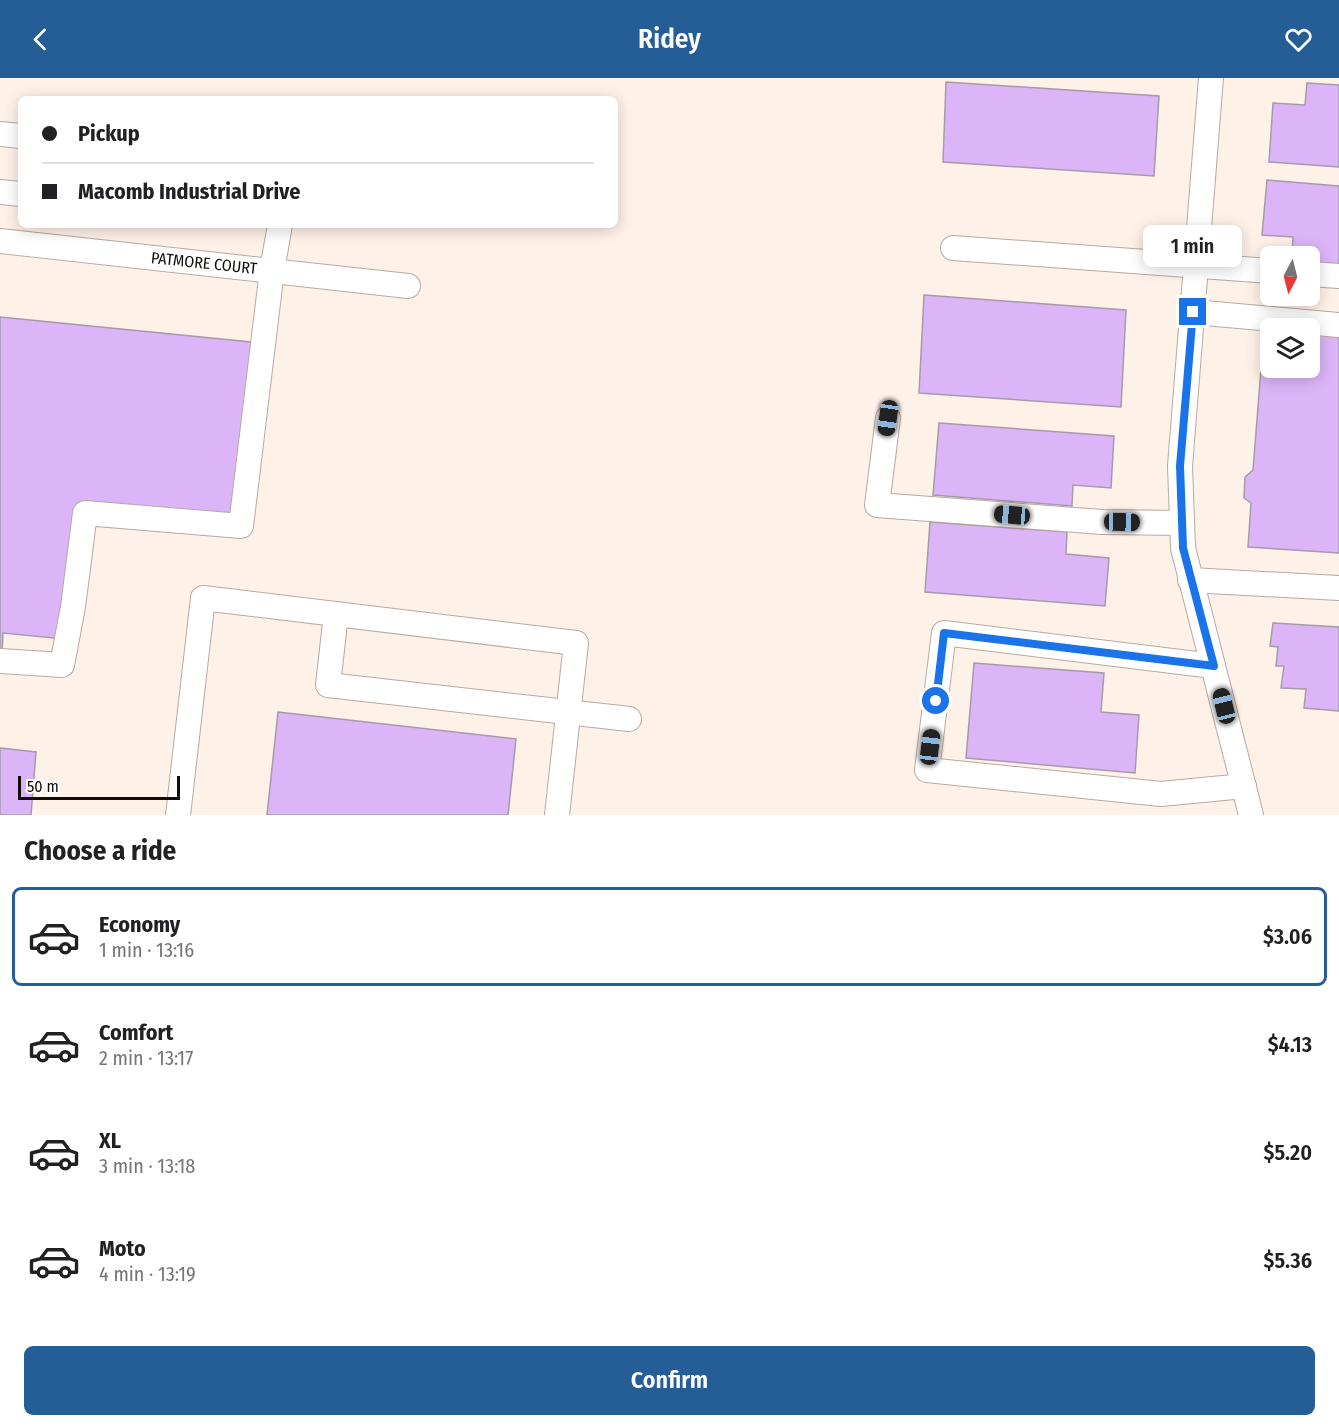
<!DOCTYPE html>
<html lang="en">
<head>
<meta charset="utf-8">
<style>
  :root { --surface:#fff; --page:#f6f6f6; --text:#202124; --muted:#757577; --line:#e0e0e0; --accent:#255e96 }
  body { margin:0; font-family:"Fira Sans Condensed",sans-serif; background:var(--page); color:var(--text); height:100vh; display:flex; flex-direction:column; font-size:22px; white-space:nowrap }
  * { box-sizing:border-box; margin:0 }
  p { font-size:20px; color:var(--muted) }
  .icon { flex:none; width:33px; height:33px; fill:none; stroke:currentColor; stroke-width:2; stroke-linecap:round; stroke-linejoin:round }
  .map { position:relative; height:737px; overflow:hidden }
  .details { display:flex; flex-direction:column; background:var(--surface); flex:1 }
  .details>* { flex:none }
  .top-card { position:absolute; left:18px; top:18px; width:600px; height:132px; border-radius:9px; box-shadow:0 3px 15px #0003; display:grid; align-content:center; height:132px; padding:0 24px; background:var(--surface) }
  .needle { width:39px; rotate:187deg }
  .fabs { position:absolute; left:1260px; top:168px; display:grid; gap:12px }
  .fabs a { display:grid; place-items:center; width:60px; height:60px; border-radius:9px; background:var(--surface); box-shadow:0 3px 15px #0003; font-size:30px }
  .scale { position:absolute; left:18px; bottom:15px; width:162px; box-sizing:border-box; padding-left:6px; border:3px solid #120d0a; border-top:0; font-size:16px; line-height:21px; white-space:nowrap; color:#120d0a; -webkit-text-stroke:4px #fff; paint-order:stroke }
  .end { position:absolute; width:27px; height:27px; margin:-14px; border:8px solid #1a73e8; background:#fff; box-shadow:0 0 0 3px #fff }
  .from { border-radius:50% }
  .bubble { position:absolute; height:42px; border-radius:9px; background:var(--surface); box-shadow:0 3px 15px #0003; font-size:20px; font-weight:600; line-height:42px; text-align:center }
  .car { position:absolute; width:18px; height:36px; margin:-18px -9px; border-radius:8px; box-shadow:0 0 4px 2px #0007; background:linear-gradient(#222 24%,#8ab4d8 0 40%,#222 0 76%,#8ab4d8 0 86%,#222 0) }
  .top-card b { display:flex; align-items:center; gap:21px; height:57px; font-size:22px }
  .top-card b+b { border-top:2px solid var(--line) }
  .top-card i { width:15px; height:15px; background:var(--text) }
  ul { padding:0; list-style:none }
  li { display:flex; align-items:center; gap:18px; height:99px; margin:0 12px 9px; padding:0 12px; border:3px solid transparent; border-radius:9px }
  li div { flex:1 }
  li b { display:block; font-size:22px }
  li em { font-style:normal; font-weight:600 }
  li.current { border-color:var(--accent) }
  li>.icon { width:54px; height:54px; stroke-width:1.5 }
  h2 { padding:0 24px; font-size:27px; line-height:72px }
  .action { display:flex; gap:12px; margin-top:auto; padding:12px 24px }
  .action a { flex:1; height:69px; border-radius:9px; background:var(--accent); color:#fff; font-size:24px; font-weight:600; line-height:69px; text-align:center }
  header { display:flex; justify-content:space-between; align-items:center; height:78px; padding:0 24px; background:var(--accent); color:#fff; font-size:27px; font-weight:600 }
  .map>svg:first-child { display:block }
</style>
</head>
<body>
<header><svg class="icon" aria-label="back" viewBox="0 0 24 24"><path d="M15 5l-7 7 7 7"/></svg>Ridey<svg class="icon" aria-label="heart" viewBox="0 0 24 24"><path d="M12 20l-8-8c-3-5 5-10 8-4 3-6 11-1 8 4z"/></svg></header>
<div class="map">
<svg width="1339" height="737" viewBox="0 0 1339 737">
  <rect width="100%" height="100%" fill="#fef1e8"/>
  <g fill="#dcb5f8" stroke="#a49caa" stroke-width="1.5">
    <polygon points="946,4 1159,18 1154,98 943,84"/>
    <polygon points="1307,5 1339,7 1339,89 1269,84 1273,25 1305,27"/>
    <polygon points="1267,102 1339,108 1339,186 1310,184 1310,178 1292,178 1293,159 1262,157"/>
    <polygon points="924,217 1126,232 1121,329 919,315"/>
    <polygon points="0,239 251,264 236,444 75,428 64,561 3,555 2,577 0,576"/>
    <polygon points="1318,256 1339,258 1339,475 1248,469 1251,425 1244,420 1245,399 1253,392 1262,278 1270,279 1270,290 1310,290 1310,282 1316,283"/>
    <polygon points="939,345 1114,358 1111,410 1073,407 1072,428 933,417"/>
    <polygon points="930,444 1067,454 1066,476 1109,480 1105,528 925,514"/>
    <polygon points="1273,545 1339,549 1339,633 1304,630 1306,611 1281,610 1284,588 1276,588 1278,569 1270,568"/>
    <polygon points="974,585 1104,595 1101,634 1139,637 1135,695 966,680"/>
    <polygon points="278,634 516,661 508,737 267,737"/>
    <polygon points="0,670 36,674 31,737 0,737"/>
  </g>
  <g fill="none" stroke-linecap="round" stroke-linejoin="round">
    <defs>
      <g id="minor">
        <polyline points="1211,0 1180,388 1183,470 1251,737"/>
        <polyline points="0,56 21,58"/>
        <polyline points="0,114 21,116"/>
        <polyline points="0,163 408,208"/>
        <polyline points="953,170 1270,193"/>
        <polyline points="1310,196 1339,198"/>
        <polyline points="1193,234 1339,247"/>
        <polyline points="888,340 877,427 1102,444 1182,445"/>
        <polyline points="1190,502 1339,510"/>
        <polyline points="336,536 328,607 629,641"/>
        <polyline points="0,583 62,587 73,529 85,435 241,448 272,192 280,147"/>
        <polyline points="1213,588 944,555 927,692 1161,716 1244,708"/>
        <polyline points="178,737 203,520 576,565 557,737"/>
      </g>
    </defs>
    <use href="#minor" stroke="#b9a99f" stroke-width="26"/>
    <use href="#minor" stroke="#fff" stroke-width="24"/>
  </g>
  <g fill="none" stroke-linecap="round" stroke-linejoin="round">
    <polyline stroke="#1a73e8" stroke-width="8" points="936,623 944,555 1214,588 1183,470 1180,388 1193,234"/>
  </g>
  <g text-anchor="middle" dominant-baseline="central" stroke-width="5" stroke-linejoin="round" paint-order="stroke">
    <g font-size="16" fill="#120d0a" stroke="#fff">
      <text transform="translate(204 185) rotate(6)">PATMORE COURT</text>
    </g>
  </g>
</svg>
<div class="fabs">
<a><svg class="needle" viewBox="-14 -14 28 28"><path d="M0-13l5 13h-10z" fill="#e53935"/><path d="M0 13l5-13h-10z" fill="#757577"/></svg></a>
<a><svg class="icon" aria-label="layers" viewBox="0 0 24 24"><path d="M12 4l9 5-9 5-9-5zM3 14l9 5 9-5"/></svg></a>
</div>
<div class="scale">50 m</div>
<i class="end from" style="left:936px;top:623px"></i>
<i class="end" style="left:1193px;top:234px"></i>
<div class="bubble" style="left:1143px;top:147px;width:99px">1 min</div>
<i class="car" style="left:888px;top:340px;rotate:188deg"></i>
<i class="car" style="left:1012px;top:437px;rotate:275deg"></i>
<i class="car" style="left:1122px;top:444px;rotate:91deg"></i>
<i class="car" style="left:1224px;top:628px;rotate:346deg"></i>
<i class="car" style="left:930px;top:669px;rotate:7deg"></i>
<div class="top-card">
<b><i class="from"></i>Pickup</b>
<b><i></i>Macomb Industrial Drive</b>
</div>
</div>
<section class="details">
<h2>Choose a ride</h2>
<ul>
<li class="current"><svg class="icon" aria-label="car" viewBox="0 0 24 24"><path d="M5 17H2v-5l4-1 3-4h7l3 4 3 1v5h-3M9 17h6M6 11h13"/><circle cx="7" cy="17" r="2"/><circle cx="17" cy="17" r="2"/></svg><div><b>Economy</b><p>1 min · 13:16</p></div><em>$3.06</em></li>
<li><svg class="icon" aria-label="car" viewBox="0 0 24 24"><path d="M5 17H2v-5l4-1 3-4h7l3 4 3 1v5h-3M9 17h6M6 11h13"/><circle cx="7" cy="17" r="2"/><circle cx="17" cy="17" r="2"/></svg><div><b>Comfort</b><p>2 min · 13:17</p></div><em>$4.13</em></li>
<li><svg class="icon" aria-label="car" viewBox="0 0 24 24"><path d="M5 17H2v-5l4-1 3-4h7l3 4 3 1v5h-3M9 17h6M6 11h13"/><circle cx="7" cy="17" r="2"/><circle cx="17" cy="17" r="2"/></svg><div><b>XL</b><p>3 min · 13:18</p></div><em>$5.20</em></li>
<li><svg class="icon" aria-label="car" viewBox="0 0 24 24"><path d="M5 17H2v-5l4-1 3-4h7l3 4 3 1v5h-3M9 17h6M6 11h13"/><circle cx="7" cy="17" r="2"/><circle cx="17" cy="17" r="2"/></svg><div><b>Moto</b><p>4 min · 13:19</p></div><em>$5.36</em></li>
</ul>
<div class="action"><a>Confirm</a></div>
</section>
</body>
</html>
